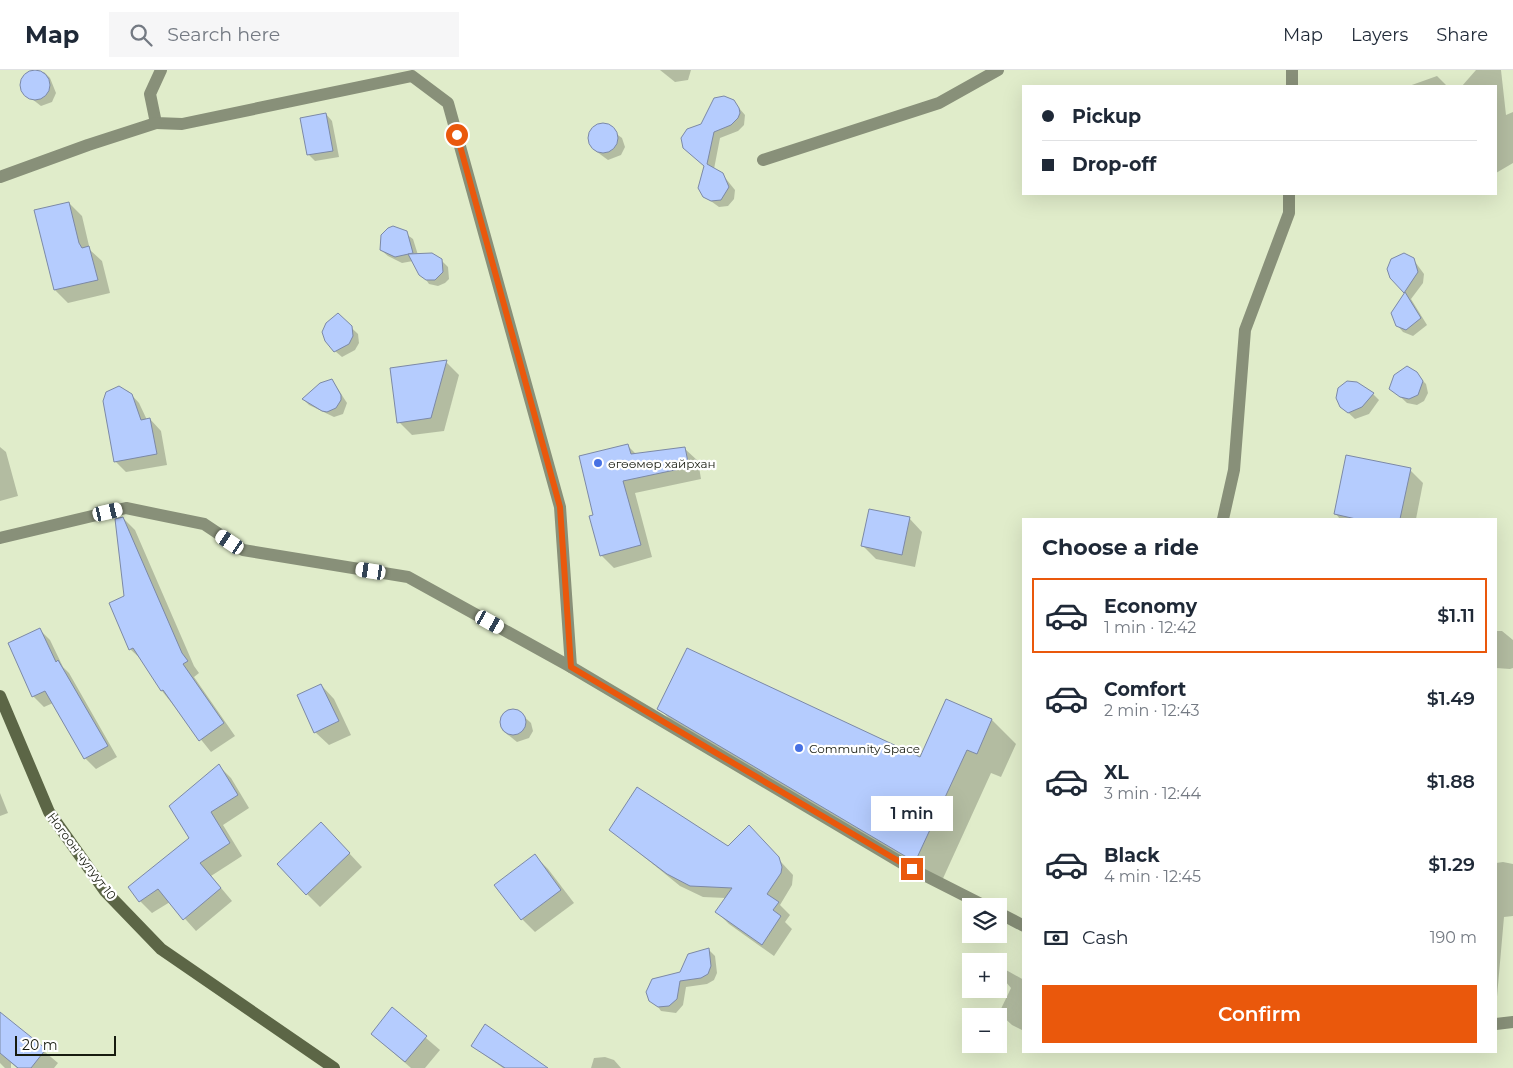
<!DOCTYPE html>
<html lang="en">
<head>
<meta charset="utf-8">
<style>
  :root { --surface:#fff; --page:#f6f6f7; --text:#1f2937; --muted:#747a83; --line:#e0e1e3; --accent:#ea580c }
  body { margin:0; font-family:Montserrat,sans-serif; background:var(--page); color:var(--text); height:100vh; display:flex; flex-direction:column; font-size:19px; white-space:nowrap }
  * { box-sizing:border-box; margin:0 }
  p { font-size:16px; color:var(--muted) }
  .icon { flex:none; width:28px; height:28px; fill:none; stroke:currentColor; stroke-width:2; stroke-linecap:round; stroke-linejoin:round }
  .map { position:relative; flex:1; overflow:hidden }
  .side { position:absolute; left:1022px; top:448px; width:475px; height:535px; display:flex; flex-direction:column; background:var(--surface); border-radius:0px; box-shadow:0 5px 20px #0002 }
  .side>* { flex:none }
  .hud { position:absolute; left:1022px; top:15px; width:475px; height:110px; border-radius:0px; box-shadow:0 5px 20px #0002; display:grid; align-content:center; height:110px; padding:0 20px; background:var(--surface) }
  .buttons { position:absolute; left:962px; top:828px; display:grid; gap:10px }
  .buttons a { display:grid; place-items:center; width:45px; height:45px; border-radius:0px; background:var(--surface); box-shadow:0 5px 20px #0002; font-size:25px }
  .scale { position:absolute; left:15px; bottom:12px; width:101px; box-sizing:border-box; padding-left:5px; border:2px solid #171b0f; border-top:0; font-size:14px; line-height:18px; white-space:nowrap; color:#171b0f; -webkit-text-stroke:4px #fff; paint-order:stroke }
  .end { position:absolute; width:22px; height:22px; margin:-11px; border:6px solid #ea580c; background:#fff; box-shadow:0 0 0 2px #fff }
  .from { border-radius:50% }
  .bubble { position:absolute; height:35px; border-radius:0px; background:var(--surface); box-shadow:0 5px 20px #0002; font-size:16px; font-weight:600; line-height:35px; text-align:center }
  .car { position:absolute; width:15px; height:30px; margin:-15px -8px; border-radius:6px; box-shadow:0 0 4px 1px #0007; background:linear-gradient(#fff 24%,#345 0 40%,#fff 0 76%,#345 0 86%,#fff 0) }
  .hud b { display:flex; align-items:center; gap:18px; height:48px; font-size:19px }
  .hud b+b { border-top:1px solid var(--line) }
  .hud i { width:12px; height:12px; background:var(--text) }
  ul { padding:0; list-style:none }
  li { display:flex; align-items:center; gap:15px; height:75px; margin:0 10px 8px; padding:0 10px; border:2px solid transparent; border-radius:0px }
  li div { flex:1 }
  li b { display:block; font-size:19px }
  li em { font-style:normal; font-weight:600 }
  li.active { border-color:var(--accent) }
  li>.icon { width:45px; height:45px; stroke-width:1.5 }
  h2 { padding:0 20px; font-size:22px; line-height:60px }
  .pay { display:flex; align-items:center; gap:12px; height:55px; padding:0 20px; font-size:19px }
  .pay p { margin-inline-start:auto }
  .primary-button { display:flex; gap:10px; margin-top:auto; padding:10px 20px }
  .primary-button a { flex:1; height:58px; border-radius:0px; background:var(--accent); color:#fff; font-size:20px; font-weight:600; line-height:58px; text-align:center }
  header { display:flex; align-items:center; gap:30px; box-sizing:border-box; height:70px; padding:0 25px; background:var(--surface); border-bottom:1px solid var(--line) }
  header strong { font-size:24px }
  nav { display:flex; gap:28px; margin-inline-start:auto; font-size:18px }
  .search { width:350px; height:45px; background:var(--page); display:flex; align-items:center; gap:12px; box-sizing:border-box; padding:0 18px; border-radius:0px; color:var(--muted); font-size:19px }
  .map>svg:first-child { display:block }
</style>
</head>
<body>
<header>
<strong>Map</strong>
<div class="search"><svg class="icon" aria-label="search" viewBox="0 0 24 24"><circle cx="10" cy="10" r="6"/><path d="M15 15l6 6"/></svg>Search here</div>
<nav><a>Map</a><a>Layers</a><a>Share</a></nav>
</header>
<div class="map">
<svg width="1513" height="998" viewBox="0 0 1513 998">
  <rect width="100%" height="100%" fill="#e0ecca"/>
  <g fill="#0003">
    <polygon points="660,0 691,0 688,10 675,12"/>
    <polygon points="1476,0 1501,0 1506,45 1513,42 1513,93 1496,103 1496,16 1462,16"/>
    <polygon points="33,2 44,2 50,8 56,23 52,32 41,36 23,22 21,14 25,5"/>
    <polygon points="1437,6 1447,16 1409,16"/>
    <polygon points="733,31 745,45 744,55 738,61 720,68 714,99 722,104 735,120 734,129 728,136 719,137 708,129 702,55"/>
    <polygon points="326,44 332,51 339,87 315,91 309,85"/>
    <polygon points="603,54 622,68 625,77 621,85 608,90 593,79 589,70 594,57"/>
    <polygon points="69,133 82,146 90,180 102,191 110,223 68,233 55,220"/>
    <polygon points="398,158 413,169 418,185 441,190 448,197 449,209 445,213 438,216 429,214 413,191 402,193 388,186 381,180 389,159"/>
    <polygon points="1413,189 1424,204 1423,213 1411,229 1427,255 1413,266 1403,262 1397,255 1393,244 1406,223 1391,207"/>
    <polygon points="338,245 358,264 359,273 355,280 342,287 335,281"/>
    <polygon points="446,292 459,305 444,361 412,365 399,352"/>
    <polygon points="1419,307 1426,314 1428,323 1424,331 1417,335 1407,333 1391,318"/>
    <polygon points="332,310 347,333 343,344 334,347 309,335 303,329"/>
    <polygon points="115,318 128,321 139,333 147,350 150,349 161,361 167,395 126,402 115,391"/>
    <polygon points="1373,324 1379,330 1369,344 1355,349 1341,336"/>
    <polygon points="628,376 637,385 685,379 698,391 701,409 635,423 652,487 614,498 601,485 594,445"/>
    <polygon points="0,377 6,382 18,426 0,431"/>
    <polygon points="1410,400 1423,413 1416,449 1340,449 1336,444"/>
    <polygon points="123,448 135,460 194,596 199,603 194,607 235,666 211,682 162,621 143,591 130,579"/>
    <polygon points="909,448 922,462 915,497 876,489 863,476"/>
    <polygon points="39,559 50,570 63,597 69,603 117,687 96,699 85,688 53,633 44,637 33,626"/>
    <polygon points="1496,561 1502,561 1513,570 1513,598 1510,599 1496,598"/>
    <polygon points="321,615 334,629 351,665 329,675 315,662"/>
    <polygon points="947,631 992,650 1016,674 1001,707 991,703 940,815 683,663 659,638 921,689"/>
    <polygon points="513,640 518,641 531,653 533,661 529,668 517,672 502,660 500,650 504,644"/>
    <polygon points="219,696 231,708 249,738 223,755 242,786 211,806 232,831 196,861 170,832 152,843 140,831 190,768"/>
    <polygon points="0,723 8,743 0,746"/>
    <polygon points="611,760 728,778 760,769 793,805 792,815 780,835 790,845 785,852 792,859 774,886 729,854 717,842 726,828 703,827 680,816"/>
    <polygon points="334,767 362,797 320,837 307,824"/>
    <polygon points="535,786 548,799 574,833 535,862 522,849"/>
    <polygon points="1503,792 1513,794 1513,846 1504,847 1496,938 1496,793"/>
    <polygon points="709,880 715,886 717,903 714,910 707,914 686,917 683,935 676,943 661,941 647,922 650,913 657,908 681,903 686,889 692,883"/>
    <polygon points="999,896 1024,910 1024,961 1012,955 999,943 1011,918 999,904"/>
    <polygon points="392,939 440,980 425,998 411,998 372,964"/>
    <polygon points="0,944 58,993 54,998 17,998 11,993 11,998 5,998 0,993"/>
    <polygon points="472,976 546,998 503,998"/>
    <polygon points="605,987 614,990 621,998 591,998 594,988"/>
  </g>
  <g fill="#b5ccfe" stroke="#7c89a6">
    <circle cx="35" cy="15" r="15"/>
    <polygon points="724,26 734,30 739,38 740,43 738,48 731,55 714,62 707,94 723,103 729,117 721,130 711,131 703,127 698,118 704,96 683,78 681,68 687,59 701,54 714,28"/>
    <polygon points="326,43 333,81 307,85 300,48"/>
    <circle cx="603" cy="68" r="15"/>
    <polygon points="69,132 79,173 82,178 89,176 98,210 54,220 34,140"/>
    <polygon points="393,156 407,161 413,183 395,187 380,180 381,165 388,158"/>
    <polygon points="432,183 442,189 443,202 435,210 426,210 419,205 408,184"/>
    <polygon points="1404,183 1414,188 1418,202 1404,223 1390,208 1387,199 1391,189"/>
    <polygon points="1405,222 1421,248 1406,260 1396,256 1391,243"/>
    <polygon points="338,243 352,256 353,266 349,274 334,282 325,271 322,262 326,253"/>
    <polygon points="447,290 431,348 397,353 390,298"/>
    <polygon points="1407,296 1417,302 1423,311 1418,325 1409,329 1400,327 1389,319 1394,305"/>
    <polygon points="332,309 341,325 341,330 336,338 327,342 322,341 302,329 320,313"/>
    <polygon points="1347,311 1357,312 1374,323 1362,337 1348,343 1340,337 1336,328 1338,318"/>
    <polygon points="119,316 132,324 141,350 150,348 157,384 114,392 103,331 106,322"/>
    <polygon points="628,374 631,384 685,377 689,397 623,411 641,475 600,486 589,446 593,445 579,386"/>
    <polygon points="1346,385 1411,398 1400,449 1356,449 1334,444"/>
    <polygon points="869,439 910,447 902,485 861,476"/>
    <polygon points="123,447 182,583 188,591 183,594 224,653 199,671 163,620 161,621 133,578 129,580 109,533 124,526 115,449"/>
    <polygon points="40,558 56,592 58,590 108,676 84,689 45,621 32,627 8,573"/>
    <polygon points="687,578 920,687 946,629 992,649 977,684 967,680 915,792 657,639"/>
    <polygon points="321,614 339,651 314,663 297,625"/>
    <circle cx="513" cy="652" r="13"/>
    <polygon points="219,694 238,725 211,742 230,773 200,793 221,818 183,850 158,819 139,832 128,817 189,768 169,736"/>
    <polygon points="637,717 728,776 749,755 779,787 782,797 781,803 767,824 779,832 773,840 781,846 762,875 715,842 732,818 690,816 667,804 609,760"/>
    <polygon points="321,752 350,783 306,825 277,794"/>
    <polygon points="535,784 561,820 521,850 494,815"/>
    <polygon points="709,878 711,896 708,904 701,908 680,911 677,929 669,936 658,937 649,931 646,922 652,909 680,902 688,884"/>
    <polygon points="392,937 427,966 405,992 371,964"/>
    <polygon points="0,942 46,979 31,998 18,998 0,983"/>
    <polygon points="485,954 548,998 505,998 471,976"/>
  </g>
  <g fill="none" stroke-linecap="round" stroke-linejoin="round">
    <g stroke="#889079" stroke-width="12">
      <polyline points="161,0 150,24 156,53 182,54 412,6 448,33 560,437 571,597"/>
      <polyline points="1292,16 1292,0"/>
      <polyline points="763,90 939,33 998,0"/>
      <polyline points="0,107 88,75 156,53"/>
      <polyline points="1223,449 1234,400 1245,260 1289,143 1289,124"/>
      <polyline points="0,468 126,438 204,454 243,480 408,507 571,597 912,799 985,836"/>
      <polyline points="999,843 1024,856"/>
      <polyline points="1496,954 1513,952"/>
    </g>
    <polyline stroke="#5c6646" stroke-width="12" points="0,626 49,742 105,821 161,879 334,998"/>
  </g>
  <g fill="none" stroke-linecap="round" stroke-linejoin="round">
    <polyline stroke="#ea580c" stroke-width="6" points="457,65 560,437 571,597 912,799"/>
  </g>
  <g fill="#4771e3" stroke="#fff" stroke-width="2">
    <circle cx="598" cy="393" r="5"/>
    <circle cx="799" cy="678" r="5"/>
  </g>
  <g text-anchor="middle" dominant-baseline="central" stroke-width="4.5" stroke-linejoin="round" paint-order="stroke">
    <g font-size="12" fill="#171b0f" stroke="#fff" text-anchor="start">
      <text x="608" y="393">өгөөмөр хайрхан</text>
      <text x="809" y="678">Community Space</text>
    </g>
    <g font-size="12" fill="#171b0f" stroke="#fff">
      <text transform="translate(82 786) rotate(53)">Ногоон чулуут 10</text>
    </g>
  </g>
</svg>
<div class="buttons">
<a><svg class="icon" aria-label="layers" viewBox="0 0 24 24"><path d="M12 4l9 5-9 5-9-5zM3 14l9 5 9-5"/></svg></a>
<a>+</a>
<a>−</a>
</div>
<div class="scale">20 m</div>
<i class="end from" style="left:457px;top:65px"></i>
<i class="end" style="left:912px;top:799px"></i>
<div class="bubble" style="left:871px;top:726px;width:82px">1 min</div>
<i class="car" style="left:108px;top:442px;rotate:77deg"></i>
<i class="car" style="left:230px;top:472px;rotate:304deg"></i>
<i class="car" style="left:371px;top:501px;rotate:279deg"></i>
<i class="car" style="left:490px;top:552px;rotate:119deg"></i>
<div class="hud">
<b><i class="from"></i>Pickup</b>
<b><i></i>Drop-off</b>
</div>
<section class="side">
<h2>Choose a ride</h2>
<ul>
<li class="active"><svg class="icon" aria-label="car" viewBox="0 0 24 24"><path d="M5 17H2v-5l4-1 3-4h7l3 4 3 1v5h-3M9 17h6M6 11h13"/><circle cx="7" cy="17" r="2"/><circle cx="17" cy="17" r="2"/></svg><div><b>Economy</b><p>1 min · 12:42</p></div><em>$1.11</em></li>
<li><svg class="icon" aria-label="car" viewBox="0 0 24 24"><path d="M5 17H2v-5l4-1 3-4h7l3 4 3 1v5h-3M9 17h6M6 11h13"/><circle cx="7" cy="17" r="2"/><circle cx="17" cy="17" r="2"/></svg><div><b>Comfort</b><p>2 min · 12:43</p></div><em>$1.49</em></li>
<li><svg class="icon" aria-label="car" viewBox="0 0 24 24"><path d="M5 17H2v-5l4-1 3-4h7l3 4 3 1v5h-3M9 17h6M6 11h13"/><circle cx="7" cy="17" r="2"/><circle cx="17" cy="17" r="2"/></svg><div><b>XL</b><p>3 min · 12:44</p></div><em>$1.88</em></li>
<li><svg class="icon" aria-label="car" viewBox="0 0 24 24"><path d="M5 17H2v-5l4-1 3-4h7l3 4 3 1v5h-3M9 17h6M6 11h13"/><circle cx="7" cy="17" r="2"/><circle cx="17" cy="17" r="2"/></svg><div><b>Black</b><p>4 min · 12:45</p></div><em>$1.29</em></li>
</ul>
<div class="pay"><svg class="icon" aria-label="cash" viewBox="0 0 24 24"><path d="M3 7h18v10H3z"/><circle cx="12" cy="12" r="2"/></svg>Cash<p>190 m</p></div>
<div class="primary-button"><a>Confirm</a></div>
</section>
</div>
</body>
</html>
